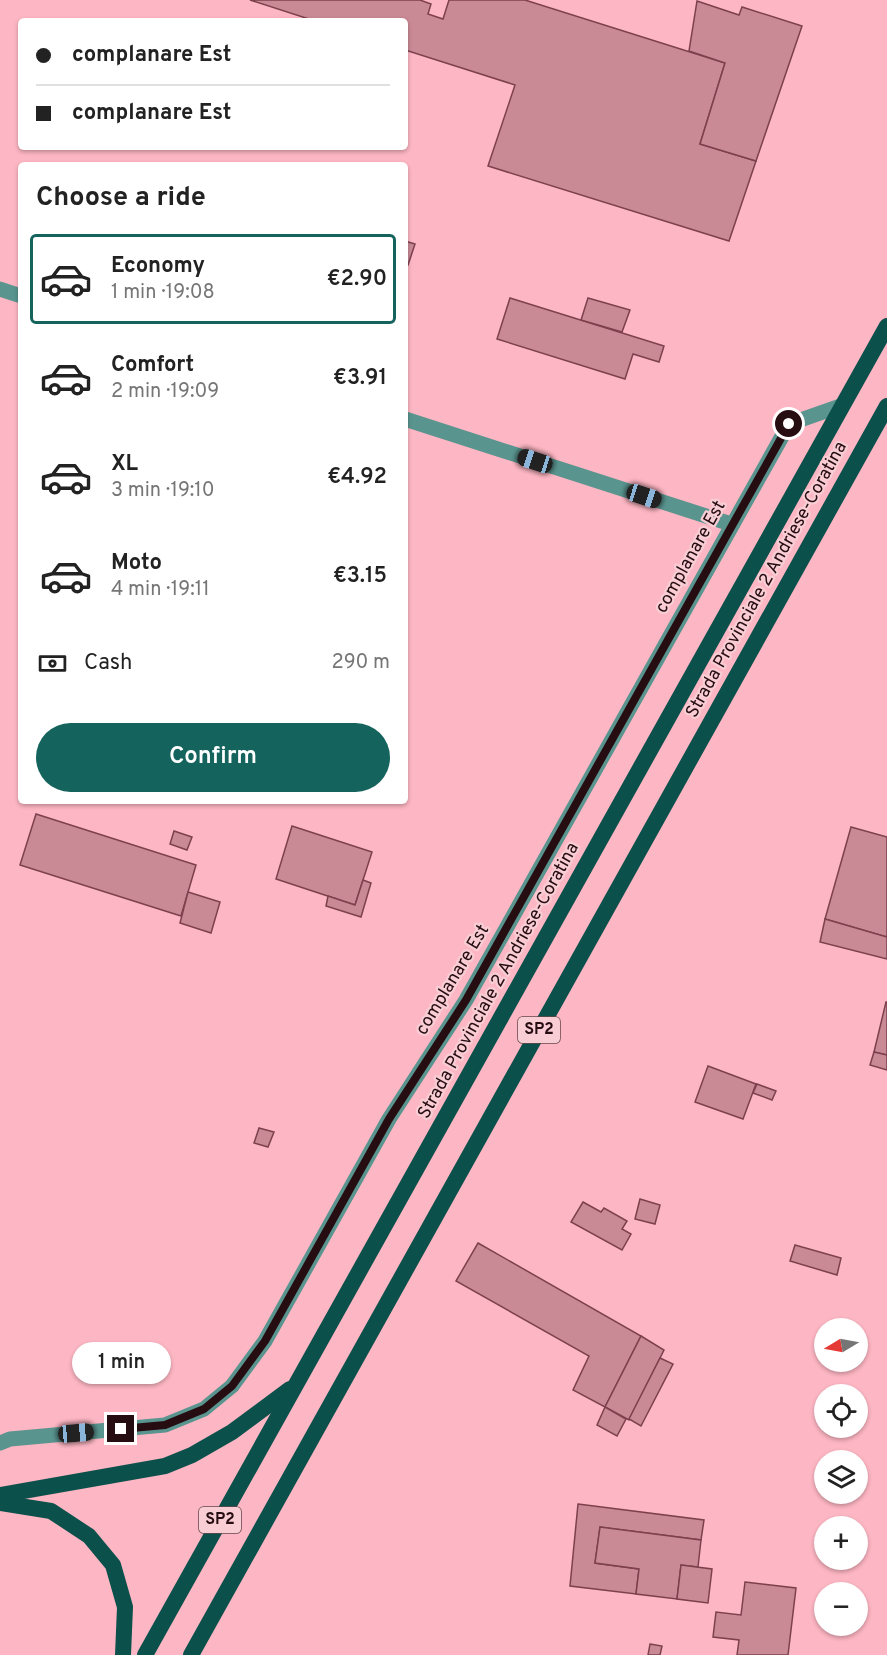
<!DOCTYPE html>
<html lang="en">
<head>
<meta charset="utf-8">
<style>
  :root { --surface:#fff; --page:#f2f2f2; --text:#222; --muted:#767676; --line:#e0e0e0; --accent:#15635d }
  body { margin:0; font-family:Overpass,sans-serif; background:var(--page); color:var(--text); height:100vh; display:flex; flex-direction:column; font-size:22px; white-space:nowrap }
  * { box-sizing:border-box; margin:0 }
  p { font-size:20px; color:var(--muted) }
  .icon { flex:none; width:33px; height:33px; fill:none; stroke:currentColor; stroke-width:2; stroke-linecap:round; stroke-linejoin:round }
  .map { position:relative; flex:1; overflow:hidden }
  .details { position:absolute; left:18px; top:162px; width:390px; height:642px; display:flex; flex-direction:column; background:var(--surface); border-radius:6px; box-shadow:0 2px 4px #0004 }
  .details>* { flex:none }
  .hud { position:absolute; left:18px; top:18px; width:390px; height:132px; border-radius:6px; box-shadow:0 2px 4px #0004; display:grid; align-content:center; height:132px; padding:0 18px; background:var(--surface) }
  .needle { width:39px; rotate:260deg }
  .tools { position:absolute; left:814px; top:1318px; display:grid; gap:12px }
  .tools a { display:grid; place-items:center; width:54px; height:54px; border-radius:50%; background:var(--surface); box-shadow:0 2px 4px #0004; font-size:30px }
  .end { position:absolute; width:27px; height:27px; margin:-14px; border:8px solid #250d12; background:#fff; box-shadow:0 0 0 3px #fff }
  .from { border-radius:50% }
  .bubble { position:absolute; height:42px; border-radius:21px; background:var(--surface); box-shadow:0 2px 4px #0004; font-size:20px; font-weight:600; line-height:42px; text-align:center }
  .car { position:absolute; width:18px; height:36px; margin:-18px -9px; border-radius:8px; box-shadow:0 0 4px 2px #0007; background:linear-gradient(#222 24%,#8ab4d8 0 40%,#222 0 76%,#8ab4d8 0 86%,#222 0) }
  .hud b { display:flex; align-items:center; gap:21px; height:57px; font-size:22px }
  .hud b+b { border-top:2px solid var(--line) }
  .hud i { width:15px; height:15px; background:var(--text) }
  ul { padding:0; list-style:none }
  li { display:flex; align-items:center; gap:18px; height:90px; margin:0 12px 9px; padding:0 6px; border:3px solid transparent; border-radius:6px }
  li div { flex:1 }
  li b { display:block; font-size:22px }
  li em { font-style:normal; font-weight:600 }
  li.on { border-color:var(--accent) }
  li>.icon { width:54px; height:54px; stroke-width:1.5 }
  h2 { padding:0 18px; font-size:27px; line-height:72px }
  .pay { display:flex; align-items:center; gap:15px; height:66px; padding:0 18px; font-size:22px }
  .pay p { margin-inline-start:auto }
  .cta { display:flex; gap:12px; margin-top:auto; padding:12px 18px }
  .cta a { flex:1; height:69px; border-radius:36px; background:var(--accent); color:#fff; font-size:24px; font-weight:600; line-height:69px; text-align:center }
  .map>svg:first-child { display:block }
</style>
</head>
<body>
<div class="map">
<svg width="887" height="1655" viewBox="0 0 887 1655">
  <rect width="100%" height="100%" fill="#fdb6c3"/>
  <g fill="#c98995" stroke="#7d414e" stroke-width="1.5">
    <polygon points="250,0 420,0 431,4 428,14 443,19 449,0 525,0 725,63 700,144 756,161 729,241 488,166 515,85 405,50 405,21 315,21"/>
    <polygon points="697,1 739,15 742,7 802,26 756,161 700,144 725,63 689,51"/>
    <polygon points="405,241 415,244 408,265 405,264"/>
    <polygon points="510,298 664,346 659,362 633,354 625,379 497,339"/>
    <polygon points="588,298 630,310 622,332 581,320"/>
    <polygon points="36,814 196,865 181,916 20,865"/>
    <polygon points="292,826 372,852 355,905 276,879"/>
    <polygon points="851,827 887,837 887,937 825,919"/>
    <polygon points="174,831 192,837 187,850 170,844"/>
    <polygon points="363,880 371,883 361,917 326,906 328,896 355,905"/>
    <polygon points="188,892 220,902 211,933 180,923"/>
    <polygon points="825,919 887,937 887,959 820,942"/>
    <polygon points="886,1002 887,1002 887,1055 874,1052"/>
    <polygon points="874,1052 887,1055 887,1070 870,1065"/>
    <polygon points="708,1066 756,1084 743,1119 695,1102"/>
    <polygon points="757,1084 776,1091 772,1100 753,1093"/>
    <polygon points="259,1128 274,1132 268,1147 254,1143"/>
    <polygon points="640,1199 660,1205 655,1224 635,1219"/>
    <polygon points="583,1202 601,1212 604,1208 627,1221 622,1229 631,1234 622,1250 571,1222"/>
    <polygon points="478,1243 641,1336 605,1407 573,1390 589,1356 456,1281"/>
    <polygon points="795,1245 841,1258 837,1275 790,1261"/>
    <polygon points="641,1336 664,1350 629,1420 605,1407"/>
    <polygon points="660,1358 673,1364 641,1426 629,1419"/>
    <polygon points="605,1407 626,1419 617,1436 597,1425"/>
    <polygon points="578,1504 704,1520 701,1540 600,1527 595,1563 639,1569 636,1594 570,1586"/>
    <polygon points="600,1527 701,1540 698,1567 681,1565 677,1599 636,1594 639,1569 595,1563"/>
    <polygon points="681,1565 712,1569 708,1603 677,1599"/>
    <polygon points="745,1582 796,1588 788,1655 737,1655 739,1640 713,1637 716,1612 741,1615"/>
    <polygon points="650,1644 662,1646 660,1655 648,1655"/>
  </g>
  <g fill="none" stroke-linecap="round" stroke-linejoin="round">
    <g stroke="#59948e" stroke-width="15">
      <polyline points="0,289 21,296"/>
      <polyline points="405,419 731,524"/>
      <polyline points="0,1443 10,1439 165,1425 204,1409 232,1386 265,1341 389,1119 466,1000 789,424 843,405"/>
    </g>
    <g stroke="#0b504b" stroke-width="16">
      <polyline points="0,1495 165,1466 192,1455 232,1432 290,1389"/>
      <polyline points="0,1503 51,1511 89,1536 113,1565 125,1607 123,1655"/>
      <polyline points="145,1655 887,326"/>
      <polyline points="191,1655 887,406"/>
    </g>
  </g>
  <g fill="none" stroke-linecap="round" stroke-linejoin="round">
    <polyline stroke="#250d12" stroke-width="8" points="121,1429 165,1425 204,1409 232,1386 265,1341 389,1119 466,1000 789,424"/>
  </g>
  <g text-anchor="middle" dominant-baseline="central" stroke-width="4.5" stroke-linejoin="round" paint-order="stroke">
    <g fill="#f9cdd4" stroke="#65474c" stroke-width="1.5">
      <rect x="518" y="1017" width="42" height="26" rx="4.5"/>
      <rect x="199" y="1507" width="42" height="26" rx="4.5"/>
    </g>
    <g font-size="16" font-weight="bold" fill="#250d12">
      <text x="539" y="1030">SP2</text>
      <text x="220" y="1520">SP2</text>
    </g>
    <g font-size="18" fill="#250d12" stroke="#f9cdd4">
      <text transform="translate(691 557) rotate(-61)">complanare Est</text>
      <text transform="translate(767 580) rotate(-61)">Strada Provinciale 2 Andriese-Coratina</text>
      <text transform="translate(453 980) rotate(-59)">complanare Est</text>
      <text transform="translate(499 981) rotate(-61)">Strada Provinciale 2 Andriese-Coratina</text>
    </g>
  </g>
</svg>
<div class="tools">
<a><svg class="needle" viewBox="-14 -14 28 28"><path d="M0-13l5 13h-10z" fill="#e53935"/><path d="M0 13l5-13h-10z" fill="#767676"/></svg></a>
<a><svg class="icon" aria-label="locate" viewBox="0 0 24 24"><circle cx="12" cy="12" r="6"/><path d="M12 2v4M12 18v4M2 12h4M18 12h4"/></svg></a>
<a><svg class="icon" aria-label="layers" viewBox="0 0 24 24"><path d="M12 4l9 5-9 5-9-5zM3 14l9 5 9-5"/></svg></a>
<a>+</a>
<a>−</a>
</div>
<i class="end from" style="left:789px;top:424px"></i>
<i class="end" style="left:121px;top:1429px"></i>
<div class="bubble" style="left:72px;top:1342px;width:99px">1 min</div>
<i class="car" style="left:535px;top:461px;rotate:288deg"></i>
<i class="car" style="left:644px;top:496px;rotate:108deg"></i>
<i class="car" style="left:76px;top:1433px;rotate:85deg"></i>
<div class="hud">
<b><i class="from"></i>complanare Est</b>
<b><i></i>complanare Est</b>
</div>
<section class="details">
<h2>Choose a ride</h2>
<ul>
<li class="on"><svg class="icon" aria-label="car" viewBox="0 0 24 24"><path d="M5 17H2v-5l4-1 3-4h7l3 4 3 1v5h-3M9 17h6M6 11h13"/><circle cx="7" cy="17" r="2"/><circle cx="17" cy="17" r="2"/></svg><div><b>Economy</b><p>1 min · 19:08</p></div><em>€2.90</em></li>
<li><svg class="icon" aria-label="car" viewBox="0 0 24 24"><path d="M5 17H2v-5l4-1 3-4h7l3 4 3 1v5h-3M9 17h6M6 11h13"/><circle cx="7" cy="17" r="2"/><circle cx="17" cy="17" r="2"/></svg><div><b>Comfort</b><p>2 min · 19:09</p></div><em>€3.91</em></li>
<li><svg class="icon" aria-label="car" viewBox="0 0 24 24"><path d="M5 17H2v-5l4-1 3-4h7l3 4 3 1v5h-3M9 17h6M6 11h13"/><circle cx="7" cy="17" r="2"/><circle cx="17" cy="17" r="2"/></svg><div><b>XL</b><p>3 min · 19:10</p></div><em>€4.92</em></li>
<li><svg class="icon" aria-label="car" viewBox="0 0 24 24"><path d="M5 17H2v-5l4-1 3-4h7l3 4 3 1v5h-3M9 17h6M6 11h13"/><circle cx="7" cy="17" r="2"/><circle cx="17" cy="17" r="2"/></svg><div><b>Moto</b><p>4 min · 19:11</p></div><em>€3.15</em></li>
</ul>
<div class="pay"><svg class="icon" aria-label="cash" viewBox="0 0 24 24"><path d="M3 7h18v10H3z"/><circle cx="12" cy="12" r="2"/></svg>Cash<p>290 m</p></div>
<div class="cta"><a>Confirm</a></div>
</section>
</div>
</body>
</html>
